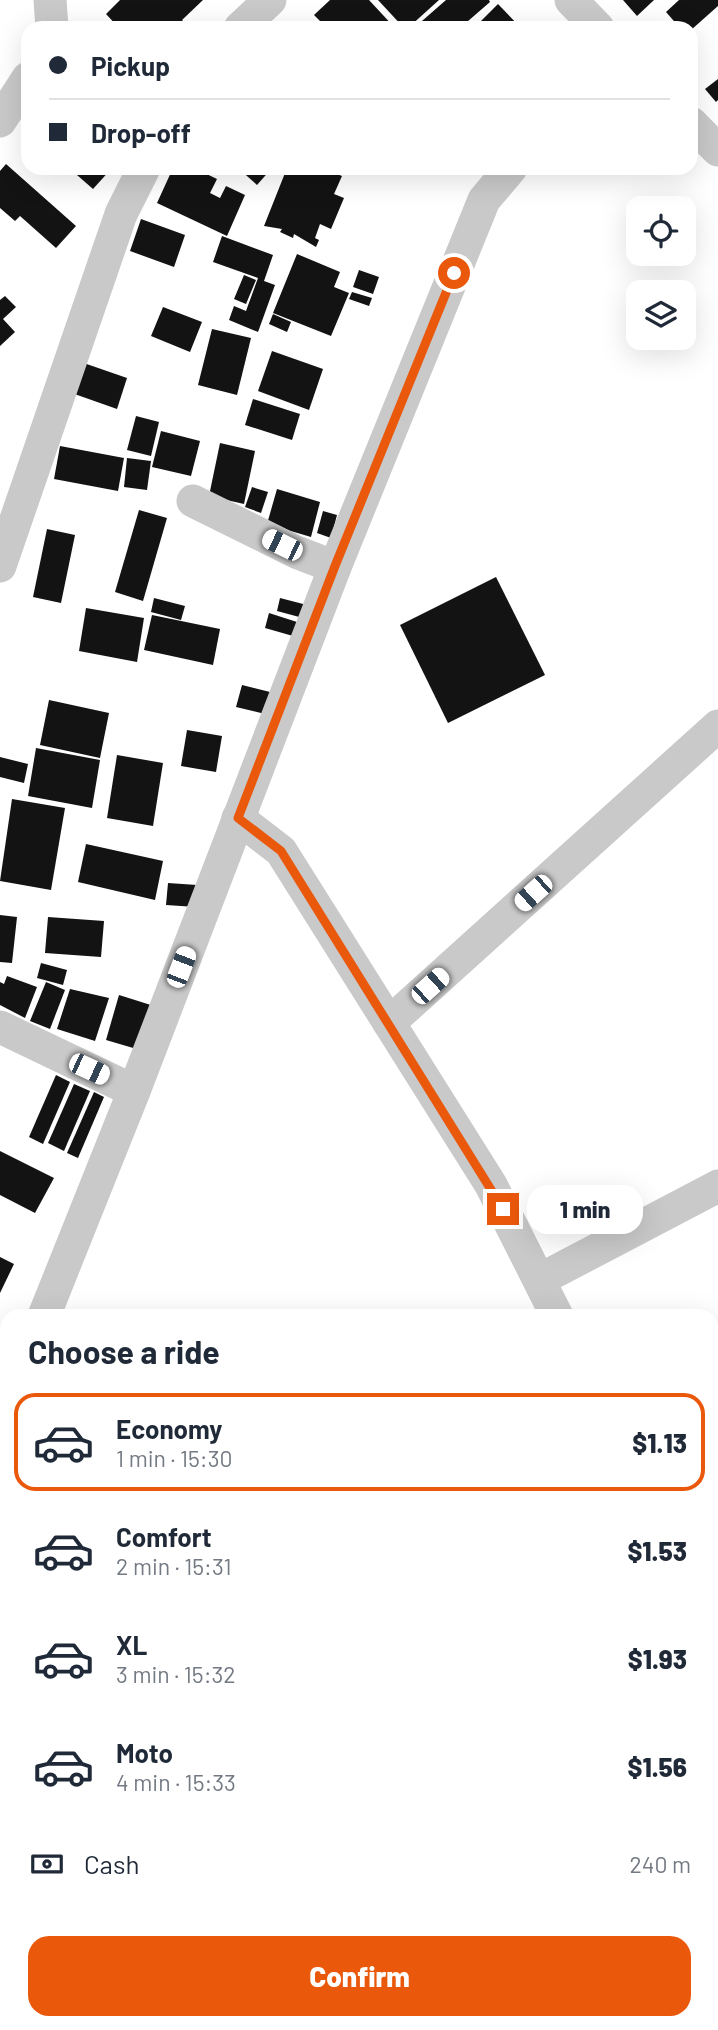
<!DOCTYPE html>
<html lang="en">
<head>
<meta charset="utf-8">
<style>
  :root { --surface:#fff; --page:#f6f6f7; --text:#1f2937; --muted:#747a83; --line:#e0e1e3; --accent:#ea580c }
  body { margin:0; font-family:Barlow,sans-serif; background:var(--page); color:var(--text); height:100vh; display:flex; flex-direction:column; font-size:26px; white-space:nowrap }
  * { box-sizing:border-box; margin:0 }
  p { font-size:23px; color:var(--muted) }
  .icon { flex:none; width:38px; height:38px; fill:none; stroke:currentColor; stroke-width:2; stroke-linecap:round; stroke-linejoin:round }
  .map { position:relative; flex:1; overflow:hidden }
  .sheet { position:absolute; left:0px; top:1309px; width:719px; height:721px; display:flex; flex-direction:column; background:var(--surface); border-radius:21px 21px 0 0; box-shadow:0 7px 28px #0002 }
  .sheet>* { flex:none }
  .top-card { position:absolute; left:21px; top:21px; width:677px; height:154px; border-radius:21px; box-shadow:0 7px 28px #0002; display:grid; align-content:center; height:154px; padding:0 28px; background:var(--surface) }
  .buttons { position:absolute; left:626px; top:196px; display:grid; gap:14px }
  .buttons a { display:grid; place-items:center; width:70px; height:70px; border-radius:14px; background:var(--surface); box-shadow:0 7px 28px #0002; font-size:35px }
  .end { position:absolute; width:32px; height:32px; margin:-16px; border:9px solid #ea580c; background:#fff; box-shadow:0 0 0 4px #fff }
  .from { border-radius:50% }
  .bubble { position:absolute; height:49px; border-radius:21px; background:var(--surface); box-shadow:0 7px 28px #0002; font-size:23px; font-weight:800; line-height:49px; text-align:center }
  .car { position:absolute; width:21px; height:42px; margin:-21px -10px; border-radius:9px; box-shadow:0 0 5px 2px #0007; background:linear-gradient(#fff 24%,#345 0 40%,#fff 0 76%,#345 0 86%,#fff 0) }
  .top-card b { display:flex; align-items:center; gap:24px; height:66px; font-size:26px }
  .top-card b+b { border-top:2px solid var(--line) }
  .top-card i { width:18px; height:18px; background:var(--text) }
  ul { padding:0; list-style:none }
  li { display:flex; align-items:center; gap:21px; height:98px; margin:0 14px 10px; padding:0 14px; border:4px solid transparent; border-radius:21px }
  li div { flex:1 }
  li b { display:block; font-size:26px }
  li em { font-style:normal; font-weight:800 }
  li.current { border-color:var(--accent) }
  li>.icon { width:63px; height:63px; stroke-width:1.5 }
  h2 { padding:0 28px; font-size:32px; line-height:84px }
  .pay { display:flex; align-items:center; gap:18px; height:77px; padding:0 28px; font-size:26px }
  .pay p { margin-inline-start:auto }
  .button { display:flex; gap:14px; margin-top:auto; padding:14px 28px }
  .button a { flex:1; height:80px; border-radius:21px; background:var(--accent); color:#fff; font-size:28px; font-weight:800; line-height:80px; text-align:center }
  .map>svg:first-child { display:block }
</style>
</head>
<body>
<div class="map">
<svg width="718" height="2030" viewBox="0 0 718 2030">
  <defs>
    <pattern id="water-ripples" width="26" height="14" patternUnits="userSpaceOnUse" patternTransform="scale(1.75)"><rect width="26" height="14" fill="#c4d9eb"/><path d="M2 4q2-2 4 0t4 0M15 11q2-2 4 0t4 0" fill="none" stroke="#a9baca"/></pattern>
  </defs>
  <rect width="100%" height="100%" fill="#fff"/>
  <polygon fill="url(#water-ripples)" points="0,1974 7,1983 7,2023 39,2023 45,2030 0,2030"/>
  <g fill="#131313">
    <polygon points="120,0 203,0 182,20 190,28 119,28 106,14"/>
    <polygon points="330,0 369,0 395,28 327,28 314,15"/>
    <polygon points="378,0 439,0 408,28 404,28"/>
    <polygon points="446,0 489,0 490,2 460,28 414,28"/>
    <polygon points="623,0 654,0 637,16"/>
    <polygon points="679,0 718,0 718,6 691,30 680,28 666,12"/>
    <polygon points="498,4 521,28 474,28"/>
    <polygon points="718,79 718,100 716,102 705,89"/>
    <polygon points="6,164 76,226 56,248 20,216 15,221 0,208 0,171"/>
    <polygon points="69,168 112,168 93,189"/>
    <polygon points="173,168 194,168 217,179 210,193 220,198 226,186 245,195 227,236 157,203"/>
    <polygon points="238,168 272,168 257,185"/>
    <polygon points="287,168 322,168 342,176 334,194 344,198 331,229 320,224 315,238 319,240 316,247 294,234 293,238 280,232 282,229 264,226"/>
    <polygon points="141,219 185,235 174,267 130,251"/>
    <polygon points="222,236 273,255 264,281 275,285 258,332 229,320 234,306 246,311 258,278 213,262"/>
    <polygon points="297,254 340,272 334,287 349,293 331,336 273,313"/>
    <polygon points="359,270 379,277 373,294 353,287"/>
    <polygon points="244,275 256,280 246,304 234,299"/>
    <polygon points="352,292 372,298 369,306 349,299"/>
    <polygon points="5,296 16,307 3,319 15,332 0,346 0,300"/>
    <polygon points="163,307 202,322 190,352 151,336"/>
    <polygon points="273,314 291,322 287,332 269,324"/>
    <polygon points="212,329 251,338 237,395 198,385"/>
    <polygon points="272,351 323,369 309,410 258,391"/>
    <polygon points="78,361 127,378 117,409 66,391"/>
    <polygon points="253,399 300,414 292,440 245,425"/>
    <polygon points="136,416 159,422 151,456 127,450"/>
    <polygon points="161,431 200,441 191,476 152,467"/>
    <polygon points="220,443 255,451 244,504 209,496"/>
    <polygon points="60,446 124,458 118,491 54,479"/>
    <polygon points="127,458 151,461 147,490 124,487"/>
    <polygon points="252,487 268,492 261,513 245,507"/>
    <polygon points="277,489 320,502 311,537 267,524"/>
    <polygon points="139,510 167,518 143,601 115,592"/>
    <polygon points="323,511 337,515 331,538 317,533"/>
    <polygon points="47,529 75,535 61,603 33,597"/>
    <polygon points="496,577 545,675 448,723 400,625"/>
    <polygon points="154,598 185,606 181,620 151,612"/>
    <polygon points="280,598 307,605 303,618 277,611"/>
    <polygon points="86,608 144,618 137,662 79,651"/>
    <polygon points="269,613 297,622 293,636 265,628"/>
    <polygon points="152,615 220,629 213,665 144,650"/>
    <polygon points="242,685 270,692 265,714 236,707"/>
    <polygon points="49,700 109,713 100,758 40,745"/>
    <polygon points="187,730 222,736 216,772 181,766"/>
    <polygon points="36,748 100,760 92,808 28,796"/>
    <polygon points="117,755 163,763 153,826 107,818"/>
    <polygon points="0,757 28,764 24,783 0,777"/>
    <polygon points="12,799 65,808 51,890 0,881"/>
    <polygon points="86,844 163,861 155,900 78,882"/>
    <polygon points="168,883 197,885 196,907 166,905"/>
    <polygon points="0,915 17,917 12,963 0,962"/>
    <polygon points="48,917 104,921 101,957 45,953"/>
    <polygon points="41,963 67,970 63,985 37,978"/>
    <polygon points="7,976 37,987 25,1018 0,1005 0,982 4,984"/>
    <polygon points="46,982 65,990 50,1029 30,1021"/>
    <polygon points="70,989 109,998 95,1041 57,1029"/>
    <polygon points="119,995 154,1006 140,1050 106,1040"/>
    <polygon points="56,1075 70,1082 43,1144 29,1137"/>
    <polygon points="74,1084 90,1091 64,1151 48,1143"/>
    <polygon points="94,1092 104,1097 78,1158 67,1153"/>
    <polygon points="0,1151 54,1178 35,1213 0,1195"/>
    <polygon points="0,1257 14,1264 0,1293"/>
  </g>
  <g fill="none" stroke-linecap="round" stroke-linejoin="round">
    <g stroke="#c9c9c9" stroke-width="33">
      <polyline points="50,0 52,28"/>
      <polyline points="571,0 598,28"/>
      <polyline points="240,28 270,0"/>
      <polyline points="0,121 28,78"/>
      <polyline points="691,123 718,150"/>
      <polyline points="193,501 296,552 335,567"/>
      <polyline points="0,566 121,214 144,168"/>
      <polyline points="238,818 281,851 491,1185 557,1316"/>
      <polyline points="389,1023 718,726"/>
      <polyline points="0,1027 134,1091"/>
      <polyline points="541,1279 718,1186"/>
      <polyline points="44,1316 134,1091 335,567 484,200 511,168"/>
      <polyline points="0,1426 7,1408"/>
      <polyline points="712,1430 718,1427"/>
      <polyline points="712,1662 718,1675"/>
      <polyline points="695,2030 707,2023"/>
    </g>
  </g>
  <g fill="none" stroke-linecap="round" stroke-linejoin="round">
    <polyline stroke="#ea580c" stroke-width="9" points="454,273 335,566 238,818 281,851 503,1209"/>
  </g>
</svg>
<div class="buttons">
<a><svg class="icon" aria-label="locate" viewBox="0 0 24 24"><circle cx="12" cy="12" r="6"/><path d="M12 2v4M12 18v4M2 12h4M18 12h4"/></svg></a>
<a><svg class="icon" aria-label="layers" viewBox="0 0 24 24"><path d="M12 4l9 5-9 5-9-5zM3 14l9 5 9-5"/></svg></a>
</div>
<i class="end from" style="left:454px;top:273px"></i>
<i class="end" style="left:503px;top:1209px"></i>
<div class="bubble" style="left:527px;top:1185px;width:116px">1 min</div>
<i class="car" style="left:282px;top:545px;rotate:296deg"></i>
<i class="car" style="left:533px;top:893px;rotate:228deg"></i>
<i class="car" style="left:181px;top:967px;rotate:21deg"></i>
<i class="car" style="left:430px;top:986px;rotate:48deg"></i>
<i class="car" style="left:89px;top:1069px;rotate:115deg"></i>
<div class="top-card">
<b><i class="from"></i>Pickup</b>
<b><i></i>Drop-off</b>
</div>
<section class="sheet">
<h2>Choose a ride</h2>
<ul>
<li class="current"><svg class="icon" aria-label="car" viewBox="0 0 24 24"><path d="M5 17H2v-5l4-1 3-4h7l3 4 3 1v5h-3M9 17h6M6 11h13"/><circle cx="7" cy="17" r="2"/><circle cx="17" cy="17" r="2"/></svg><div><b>Economy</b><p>1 min · 15:30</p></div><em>$1.13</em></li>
<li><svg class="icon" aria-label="car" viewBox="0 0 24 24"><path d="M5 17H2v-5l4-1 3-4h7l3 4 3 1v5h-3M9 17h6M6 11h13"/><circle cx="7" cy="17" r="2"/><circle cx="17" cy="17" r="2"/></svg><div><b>Comfort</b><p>2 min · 15:31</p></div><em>$1.53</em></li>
<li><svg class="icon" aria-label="car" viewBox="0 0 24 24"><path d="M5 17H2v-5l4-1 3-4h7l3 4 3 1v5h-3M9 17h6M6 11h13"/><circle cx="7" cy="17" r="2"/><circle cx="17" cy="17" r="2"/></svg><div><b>XL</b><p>3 min · 15:32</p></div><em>$1.93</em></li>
<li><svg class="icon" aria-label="car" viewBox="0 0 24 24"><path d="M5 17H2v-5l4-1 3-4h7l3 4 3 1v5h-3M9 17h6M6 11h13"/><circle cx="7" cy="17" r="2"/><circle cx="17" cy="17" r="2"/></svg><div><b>Moto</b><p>4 min · 15:33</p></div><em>$1.56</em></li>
</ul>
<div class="pay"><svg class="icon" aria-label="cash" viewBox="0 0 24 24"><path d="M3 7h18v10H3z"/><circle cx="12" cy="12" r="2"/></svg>Cash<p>240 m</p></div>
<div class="button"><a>Confirm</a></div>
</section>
</div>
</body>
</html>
